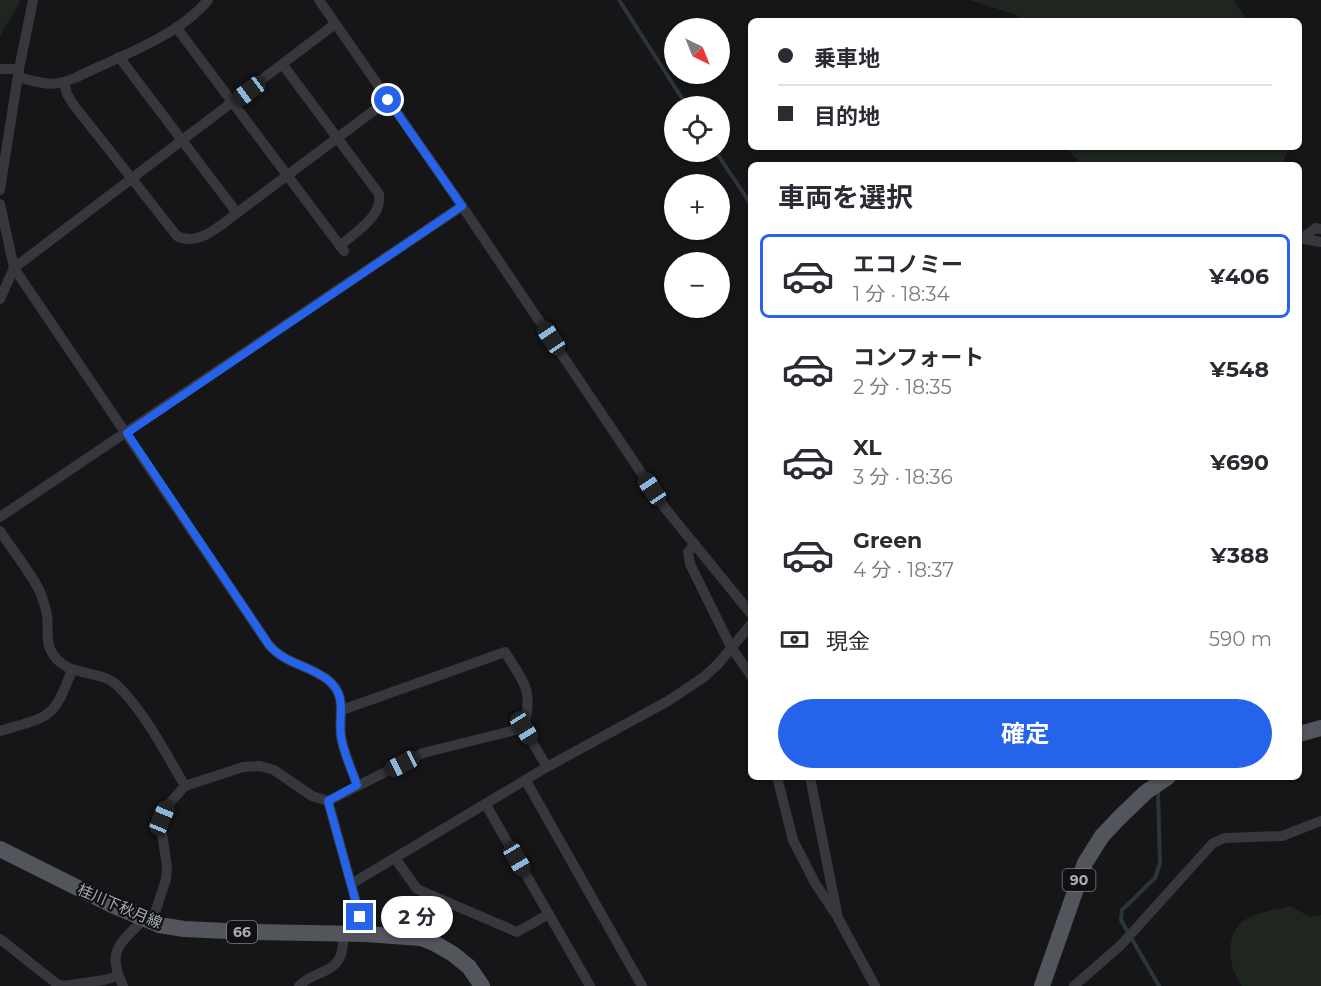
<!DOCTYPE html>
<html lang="ja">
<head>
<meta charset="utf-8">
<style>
  :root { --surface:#fff; --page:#f7f7f7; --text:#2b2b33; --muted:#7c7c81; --line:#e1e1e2; --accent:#2563eb }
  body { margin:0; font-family:Montserrat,"Noto Sans JP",sans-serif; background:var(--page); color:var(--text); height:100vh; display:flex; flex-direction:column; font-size:22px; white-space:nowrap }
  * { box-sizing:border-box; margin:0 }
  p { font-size:20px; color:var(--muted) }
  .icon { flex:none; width:33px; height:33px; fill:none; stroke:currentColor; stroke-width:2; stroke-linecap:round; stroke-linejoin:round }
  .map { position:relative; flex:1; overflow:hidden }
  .side { position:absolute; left:748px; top:162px; width:554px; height:618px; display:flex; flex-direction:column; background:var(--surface); border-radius:9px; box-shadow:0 2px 4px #0004 }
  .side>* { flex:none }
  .banner { position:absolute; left:748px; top:18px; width:554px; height:132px; border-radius:9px; box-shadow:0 2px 4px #0004; display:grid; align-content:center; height:132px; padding:0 30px; background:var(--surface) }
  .needle { width:39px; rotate:137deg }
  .buttons { position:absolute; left:664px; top:18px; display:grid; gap:12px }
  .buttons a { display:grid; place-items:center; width:66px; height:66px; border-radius:50%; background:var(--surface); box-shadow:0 2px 4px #0004; font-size:30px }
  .end { position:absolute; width:27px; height:27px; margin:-14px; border:8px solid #2563eb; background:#fff; box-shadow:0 0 0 3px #fff }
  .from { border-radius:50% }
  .bubble { position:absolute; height:42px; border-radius:21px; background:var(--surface); box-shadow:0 2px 4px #0004; font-size:20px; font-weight:700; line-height:42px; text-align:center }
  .car { position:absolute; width:18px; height:36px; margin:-18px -9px; border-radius:8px; box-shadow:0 0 4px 2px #0007; background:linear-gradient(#222 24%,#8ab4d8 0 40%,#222 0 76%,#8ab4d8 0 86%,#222 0) }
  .banner b { display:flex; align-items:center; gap:21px; height:57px; font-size:22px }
  .banner b+b { border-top:2px solid var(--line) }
  .banner i { width:15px; height:15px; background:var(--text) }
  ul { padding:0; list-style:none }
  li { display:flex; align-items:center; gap:18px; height:84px; margin:0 12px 9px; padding:0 18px; border:3px solid transparent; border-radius:9px }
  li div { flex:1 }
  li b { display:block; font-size:22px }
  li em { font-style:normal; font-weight:700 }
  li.active { border-color:var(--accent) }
  li>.icon { width:54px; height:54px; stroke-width:1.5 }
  h2 { padding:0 30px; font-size:27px; line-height:72px }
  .pay { display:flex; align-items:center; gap:15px; height:66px; padding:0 30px; font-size:22px }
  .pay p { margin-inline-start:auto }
  .primary-button { display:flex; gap:12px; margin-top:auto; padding:12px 30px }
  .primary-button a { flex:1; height:69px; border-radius:36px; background:var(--accent); color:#fff; font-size:24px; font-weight:700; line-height:69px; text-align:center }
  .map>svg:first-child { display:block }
</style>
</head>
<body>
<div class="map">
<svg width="1321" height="986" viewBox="0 0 1321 986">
  <rect width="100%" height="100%" fill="#161618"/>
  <g fill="#1e261f">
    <polygon points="0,0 21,0 0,36"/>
    <polygon points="969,0 1234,0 1248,21 1019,21 1017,15"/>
    <polygon points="1066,147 1289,147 1282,165 1082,165"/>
    <path d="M1290,906L1310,917L1321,915V986H1242C1228,967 1223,931 1248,918C1260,911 1277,910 1290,906Z"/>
  </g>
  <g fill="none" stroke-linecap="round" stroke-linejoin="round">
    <g stroke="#2c353c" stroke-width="4">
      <polyline points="619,0 687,106"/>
      <polyline points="716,152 752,206"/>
      <polyline points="1158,790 1160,863 1155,878 1122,910 1121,920 1159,986"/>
    </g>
    <g stroke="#37383d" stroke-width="10">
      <polyline points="319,0 462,206 665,508 752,615"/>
      <polyline points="176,27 344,251"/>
      <polyline points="119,57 237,213 388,100"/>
      <path d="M283,65L379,194C383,217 355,232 340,246"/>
      <polyline points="0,69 19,69"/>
      <path d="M18,77C42,83 51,88 75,78C117,57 178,37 208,0"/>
      <path d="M64,82L67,94L73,104L177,236C198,247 221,225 237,213"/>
      <polyline points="0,190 19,69 33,0"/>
      <path d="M0,204L14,268L269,645C285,664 309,665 328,680C348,696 338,715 341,736C343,752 352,770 357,785"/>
      <polyline points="1303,239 1321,242"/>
      <polyline points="1299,240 1316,228 1321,229"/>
      <polyline points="0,299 14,268 335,24"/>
      <polyline points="0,517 462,206"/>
      <path d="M0,531C10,547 38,582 42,597C44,603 46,609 47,615C49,627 45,640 51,651C67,680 98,667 118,686C146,714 165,752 185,786"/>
      <polyline points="695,544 688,552 690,564 731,647 752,677"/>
      <path d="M342,710L505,652C525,684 533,689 524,728"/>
      <path d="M0,731C49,716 53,721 72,670"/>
      <polyline points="777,777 793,840 815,883 835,913"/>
      <polyline points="810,777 838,918 875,986"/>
      <polyline points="526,781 642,986"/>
      <polyline points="328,801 365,934"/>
      <polyline points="486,805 590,986"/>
      <polyline points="395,858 417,889 517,932 549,914"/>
      <polyline points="351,884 547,767 668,701 704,677 718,664 752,623"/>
      <polyline points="152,922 166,879 167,867 162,833 162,818 167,806 185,786 243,767 260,766 274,770 312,796 328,801 423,753 524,728 547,767"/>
      <polyline points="0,939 57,984 63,986 104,980 118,976"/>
      <path d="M123,986C106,950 120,944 144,919"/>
      <path d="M299,986C310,973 330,974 339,959C343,953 343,942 344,934"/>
      <polyline points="1074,986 1121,945 1213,843 1225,838 1282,836 1321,821"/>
    </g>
    <g stroke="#53555c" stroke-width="16">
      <polyline points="1299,734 1321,728"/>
      <polyline points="0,849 114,906 159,925 184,929 248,932 365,934 421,938 434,943 453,954 469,967 482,986"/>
      <polyline points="1042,986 1085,863 1102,836 1119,818 1146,792 1168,777"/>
    </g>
  </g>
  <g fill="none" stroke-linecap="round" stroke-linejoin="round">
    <path stroke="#2563eb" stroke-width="8" d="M360,917L328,801L357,785C352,770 343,752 341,736C338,715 348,696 328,680C309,665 285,664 269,645L127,433L462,206L388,100"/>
  </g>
  <g text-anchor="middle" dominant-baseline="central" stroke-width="4.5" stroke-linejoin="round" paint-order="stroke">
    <g fill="#111113" stroke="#7b7e86" stroke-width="1.5">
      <rect x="1062.5" y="869" width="33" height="22" rx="4.5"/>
      <rect x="227" y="921" width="30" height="22" rx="4.5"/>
    </g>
    <g font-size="14" font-weight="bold" fill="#a8adb8">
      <text x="1079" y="880">90</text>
      <text x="242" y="932">66</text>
    </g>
    <g font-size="15" fill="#a8adb8" stroke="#111113">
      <text transform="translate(120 906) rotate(23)">桂川下秋月線</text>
    </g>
  </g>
</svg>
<div class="buttons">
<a><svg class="needle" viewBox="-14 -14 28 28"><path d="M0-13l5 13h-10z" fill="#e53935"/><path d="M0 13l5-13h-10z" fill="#7c7c81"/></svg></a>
<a><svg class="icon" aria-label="locate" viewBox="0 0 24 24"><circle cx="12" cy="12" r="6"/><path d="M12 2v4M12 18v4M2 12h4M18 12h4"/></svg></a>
<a>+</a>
<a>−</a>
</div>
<i class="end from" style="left:388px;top:100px"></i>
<i class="end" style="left:360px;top:917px"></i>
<div class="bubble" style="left:381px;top:896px;width:72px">2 分</div>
<i class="car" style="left:249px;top:91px;rotate:233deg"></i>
<i class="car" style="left:551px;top:338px;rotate:326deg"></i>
<i class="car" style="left:652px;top:489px;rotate:326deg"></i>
<i class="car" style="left:524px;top:728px;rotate:148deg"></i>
<i class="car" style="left:402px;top:764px;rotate:243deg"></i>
<i class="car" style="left:162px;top:818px;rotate:22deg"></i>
<i class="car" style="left:517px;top:859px;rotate:150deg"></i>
<div class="banner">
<b><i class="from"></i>乗車地</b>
<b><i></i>目的地</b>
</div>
<section class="side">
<h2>車両を選択</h2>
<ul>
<li class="active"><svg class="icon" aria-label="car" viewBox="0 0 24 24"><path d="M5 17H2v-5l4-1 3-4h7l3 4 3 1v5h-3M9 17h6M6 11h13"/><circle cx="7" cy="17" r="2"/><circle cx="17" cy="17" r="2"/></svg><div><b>エコノミー</b><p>1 分 · 18:34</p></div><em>¥406</em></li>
<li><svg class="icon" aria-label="car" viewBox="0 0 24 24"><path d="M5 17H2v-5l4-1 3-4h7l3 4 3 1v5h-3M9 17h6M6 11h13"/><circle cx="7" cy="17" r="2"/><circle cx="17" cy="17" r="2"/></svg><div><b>コンフォート</b><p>2 分 · 18:35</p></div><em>¥548</em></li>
<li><svg class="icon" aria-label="car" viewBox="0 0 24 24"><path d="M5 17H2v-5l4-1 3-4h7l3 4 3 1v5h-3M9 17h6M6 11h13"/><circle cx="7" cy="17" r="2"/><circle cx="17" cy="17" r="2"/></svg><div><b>XL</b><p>3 分 · 18:36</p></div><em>¥690</em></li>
<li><svg class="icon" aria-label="car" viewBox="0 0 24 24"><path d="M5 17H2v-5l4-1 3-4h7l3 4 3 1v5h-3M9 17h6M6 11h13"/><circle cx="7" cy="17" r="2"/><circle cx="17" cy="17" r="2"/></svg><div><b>Green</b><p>4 分 · 18:37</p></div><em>¥388</em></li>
</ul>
<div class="pay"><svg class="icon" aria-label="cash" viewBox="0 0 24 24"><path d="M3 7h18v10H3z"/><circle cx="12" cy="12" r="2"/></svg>現金<p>590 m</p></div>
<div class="primary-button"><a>確定</a></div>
</section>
</div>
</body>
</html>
